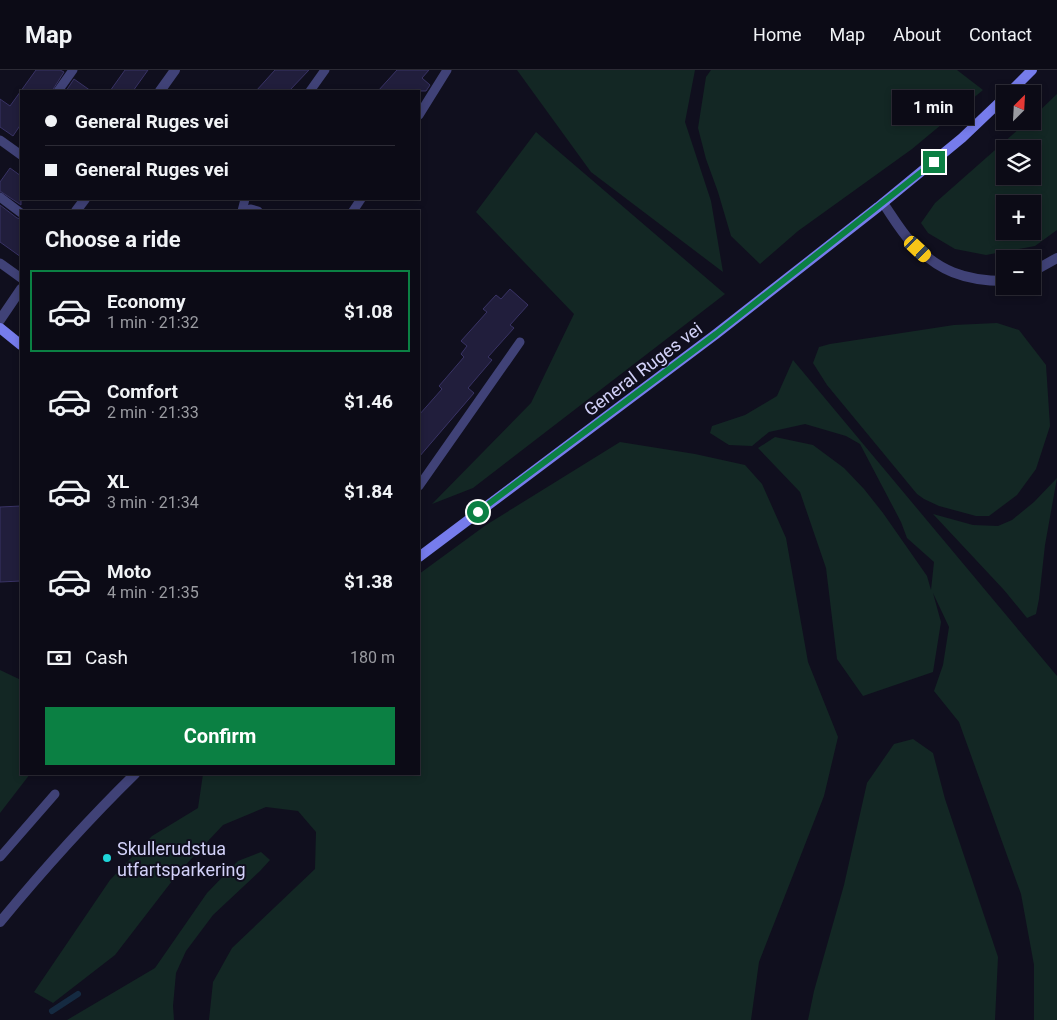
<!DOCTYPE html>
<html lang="en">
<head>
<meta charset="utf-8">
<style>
  :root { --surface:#0c0b16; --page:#1a1923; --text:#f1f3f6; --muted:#9a9ba1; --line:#2c2b35; --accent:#0b8043 }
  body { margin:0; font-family:Roboto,sans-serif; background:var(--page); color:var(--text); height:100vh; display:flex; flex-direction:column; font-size:19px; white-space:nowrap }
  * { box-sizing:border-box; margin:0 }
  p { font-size:16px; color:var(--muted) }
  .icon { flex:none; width:28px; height:28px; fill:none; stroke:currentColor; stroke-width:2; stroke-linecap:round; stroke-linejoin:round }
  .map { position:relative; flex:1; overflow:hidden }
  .panel { position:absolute; left:20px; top:140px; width:400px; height:565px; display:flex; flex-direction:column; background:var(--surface); border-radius:0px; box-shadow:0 2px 8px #0003,0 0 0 1px var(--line) }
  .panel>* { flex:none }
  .hud { position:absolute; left:20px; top:20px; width:400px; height:110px; border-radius:0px; box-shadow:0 2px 8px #0003,0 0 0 1px var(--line); display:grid; align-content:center; height:110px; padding:0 25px; background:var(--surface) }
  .needle { width:32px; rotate:24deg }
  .buttons { position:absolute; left:996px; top:15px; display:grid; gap:10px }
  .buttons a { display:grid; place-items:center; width:45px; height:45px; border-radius:0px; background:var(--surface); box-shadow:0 2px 8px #0003,0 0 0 1px var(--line); font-size:25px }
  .end { position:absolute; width:22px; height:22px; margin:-11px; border:6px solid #0b8043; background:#fff; box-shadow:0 0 0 2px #fff }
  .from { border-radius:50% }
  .bubble { position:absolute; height:35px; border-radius:0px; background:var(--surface); box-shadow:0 2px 8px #0003,0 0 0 1px var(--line); font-size:16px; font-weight:700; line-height:35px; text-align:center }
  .car { position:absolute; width:15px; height:30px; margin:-15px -8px; border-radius:6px; box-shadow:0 0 4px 1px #0007; background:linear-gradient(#f5c518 24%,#345 0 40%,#f5c518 0 76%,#345 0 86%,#f5c518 0) }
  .hud b { display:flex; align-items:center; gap:18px; height:48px; font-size:19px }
  .hud b+b { border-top:1px solid var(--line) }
  .hud i { width:12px; height:12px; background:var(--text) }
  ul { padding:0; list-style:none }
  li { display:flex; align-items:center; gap:15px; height:82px; margin:0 10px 8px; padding:0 15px; border:2px solid transparent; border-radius:0px }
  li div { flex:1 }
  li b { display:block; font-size:19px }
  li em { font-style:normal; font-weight:700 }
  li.on { border-color:var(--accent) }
  li>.icon { width:45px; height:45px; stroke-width:1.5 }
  h2 { padding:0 25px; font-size:22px; line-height:60px }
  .pay { display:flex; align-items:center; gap:12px; height:55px; padding:0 25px; font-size:19px }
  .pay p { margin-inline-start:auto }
  .button { display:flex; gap:10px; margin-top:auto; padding:10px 25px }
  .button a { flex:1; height:58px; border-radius:0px; background:var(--accent); color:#fff; font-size:20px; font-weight:700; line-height:58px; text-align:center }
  header { display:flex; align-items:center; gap:30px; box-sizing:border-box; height:70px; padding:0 25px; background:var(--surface); border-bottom:1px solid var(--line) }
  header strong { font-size:24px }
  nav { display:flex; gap:28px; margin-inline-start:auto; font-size:18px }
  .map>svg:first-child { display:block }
</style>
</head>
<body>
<header>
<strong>Map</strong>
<nav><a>Home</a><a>Map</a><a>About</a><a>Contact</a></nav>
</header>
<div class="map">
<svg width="1057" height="950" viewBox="0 0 1057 950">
  <rect width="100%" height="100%" fill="#100f1e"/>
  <g fill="#132724" fill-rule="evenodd">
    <polygon points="517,0 695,0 685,52 711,131 723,202 591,102"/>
    <polygon points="711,0 957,0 983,20 912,79 798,161 760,194 731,166 718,122 706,89 698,58 706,7"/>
    <path d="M1057,24V160L1035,176L986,185L955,179L928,163L921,153L935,133L1028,51H1032L1033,47ZM1005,79H1032V106H1005ZM1005,134H1032V161H1005Z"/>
    <polygon points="536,62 725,224 473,418 432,434 531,333 574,244 476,142"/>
    <polygon points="997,253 1019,260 1046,295 1050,356 1036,399 1017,425 989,446 976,446 939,436 924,429 917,424 827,315 813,293 819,277 830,274 954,255"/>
    <polygon points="793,290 1057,606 1057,950 1034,950 1034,895 1021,824 959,652 934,621 943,595 949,557 933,523 941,552 933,602 863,626 837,589 826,498 800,422 758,378 775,367 813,375 844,398 864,419 883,443 927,506 931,520 934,492 907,468 901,452 860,374 846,366 805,354 769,362 752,376 729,375 710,363 712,356 745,345 777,326"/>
    <polygon points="620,372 695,384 745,395 762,414 786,468 808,592 838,667 824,726 759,892 751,950 209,950 213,912 232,878 315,799 316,762 298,741 266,737 223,755 179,802 115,885 53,933 34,922 110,810 152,766 198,738 203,704 419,704 419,504 486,455"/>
    <polygon points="1057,408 1045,475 1039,529 1036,544 1027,548 1004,520 933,444 973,455 998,456 1012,450 1034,432"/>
    <polygon points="0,600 21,610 21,704 30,704 0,743"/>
    <polygon points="913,669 933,683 945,729 998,887 995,950 808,950 814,921 844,815 867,713 894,674"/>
    <polygon points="261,782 270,790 260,801 213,845 186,881 176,903 173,936 174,950 67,950 155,898 207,823 238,791"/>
  </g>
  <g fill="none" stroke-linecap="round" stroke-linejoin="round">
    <polyline stroke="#152a41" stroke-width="6" points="52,941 78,924"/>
  </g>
  <g fill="#211e3c" stroke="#393365">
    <polygon points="36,0 60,0 64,2 52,21 21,21 21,54 13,66 0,57 0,29 10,36"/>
    <polygon points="125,0 148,0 133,21 110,21"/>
    <polygon points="275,0 309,0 289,21 256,21"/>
    <polygon points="397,0 429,0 422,8 430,15 426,21 378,21"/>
    <polygon points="74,9 91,21 66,21"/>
    <polygon points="10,98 21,106 21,135 0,121 0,112"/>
    <polygon points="0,135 17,148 21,149 21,187 0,172"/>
    <polygon points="510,219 528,235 510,255 514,258 488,287 492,290 468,318 474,323 419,387 419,345 442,319 439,316 464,287 461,284 467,276 461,271 487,242 483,239 496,225 501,229"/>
    <polygon points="21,436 21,511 0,512 0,437"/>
  </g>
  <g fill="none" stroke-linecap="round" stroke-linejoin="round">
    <g stroke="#404277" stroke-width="9">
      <polyline points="58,21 73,0"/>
      <polyline points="310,21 325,0"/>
      <polyline points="419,45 447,0"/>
      <polyline points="0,70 21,85"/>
      <polyline points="0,127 21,143"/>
      <polyline points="242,141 251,139 258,141"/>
      <polyline points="242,141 245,129"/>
      <polyline points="353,141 361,129"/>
      <polyline points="0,193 21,208"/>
      <polyline points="419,416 520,272"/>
      <polyline points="0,787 55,724"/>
    </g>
    <g stroke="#404277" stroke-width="10">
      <polyline points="160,21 175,0"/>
      <path d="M883,133C892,146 900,160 911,172C938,201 965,211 1005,211"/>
      <polyline points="76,141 85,129"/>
      <polyline points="1032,202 1057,188"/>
      <polyline points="0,250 21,219"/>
      <path d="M0,852C43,800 87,751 135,704"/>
    </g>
    <g stroke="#767cec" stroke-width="10">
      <polyline points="1008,24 1032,0"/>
      <polyline points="0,258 21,275"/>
      <polyline points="419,487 716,264 878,137 962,68 1005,27"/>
    </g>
  </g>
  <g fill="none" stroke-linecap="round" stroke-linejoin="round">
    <polyline stroke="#0b8043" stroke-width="6" points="478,442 716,264 934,92"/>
  </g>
  <circle fill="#1ed5d9" stroke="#100f1e" stroke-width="2" cx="107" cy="788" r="5"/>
  <g text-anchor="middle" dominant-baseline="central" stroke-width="4" stroke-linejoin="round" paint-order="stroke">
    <g font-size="18" fill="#d3d2f9" stroke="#100f1e">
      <text transform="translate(643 299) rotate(-37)">General Ruges vei</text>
    </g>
    <g font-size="18" fill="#d3d2f9" stroke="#100f1e" text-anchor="start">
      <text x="117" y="778">Skullerudstua<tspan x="117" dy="21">utfartsparkering</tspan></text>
    </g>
  </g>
</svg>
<div class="buttons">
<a><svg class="needle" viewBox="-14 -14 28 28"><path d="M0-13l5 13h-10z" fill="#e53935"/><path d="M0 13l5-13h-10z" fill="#9a9ba1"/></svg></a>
<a><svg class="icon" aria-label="layers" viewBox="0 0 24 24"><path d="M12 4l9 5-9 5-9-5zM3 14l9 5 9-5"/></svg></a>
<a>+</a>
<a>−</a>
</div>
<i class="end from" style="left:478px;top:442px"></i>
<i class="end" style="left:934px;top:92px"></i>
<div class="bubble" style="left:892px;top:20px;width:82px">1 min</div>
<i class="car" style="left:918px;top:179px;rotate:133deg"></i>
<div class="hud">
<b><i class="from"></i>General Ruges vei</b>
<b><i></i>General Ruges vei</b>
</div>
<section class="panel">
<h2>Choose a ride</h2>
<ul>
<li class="on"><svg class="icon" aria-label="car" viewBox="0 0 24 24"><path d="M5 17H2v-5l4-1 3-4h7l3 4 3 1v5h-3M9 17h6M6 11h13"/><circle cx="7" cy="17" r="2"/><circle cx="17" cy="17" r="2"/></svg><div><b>Economy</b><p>1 min · 21:32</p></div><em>$1.08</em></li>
<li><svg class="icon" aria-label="car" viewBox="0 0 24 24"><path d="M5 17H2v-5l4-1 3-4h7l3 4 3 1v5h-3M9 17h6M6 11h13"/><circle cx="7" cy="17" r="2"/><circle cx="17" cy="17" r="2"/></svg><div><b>Comfort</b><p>2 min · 21:33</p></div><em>$1.46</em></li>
<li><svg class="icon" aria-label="car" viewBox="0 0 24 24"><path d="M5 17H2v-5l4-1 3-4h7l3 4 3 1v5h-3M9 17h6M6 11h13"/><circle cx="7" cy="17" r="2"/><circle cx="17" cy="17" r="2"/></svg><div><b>XL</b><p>3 min · 21:34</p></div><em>$1.84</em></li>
<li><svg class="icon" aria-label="car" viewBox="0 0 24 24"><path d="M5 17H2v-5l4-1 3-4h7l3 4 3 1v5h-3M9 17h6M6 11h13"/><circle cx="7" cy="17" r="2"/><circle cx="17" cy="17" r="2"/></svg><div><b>Moto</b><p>4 min · 21:35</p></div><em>$1.38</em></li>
</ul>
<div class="pay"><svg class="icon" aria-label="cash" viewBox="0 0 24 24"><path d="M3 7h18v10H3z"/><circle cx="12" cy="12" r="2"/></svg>Cash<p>180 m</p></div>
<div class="button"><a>Confirm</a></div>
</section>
</div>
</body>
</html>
